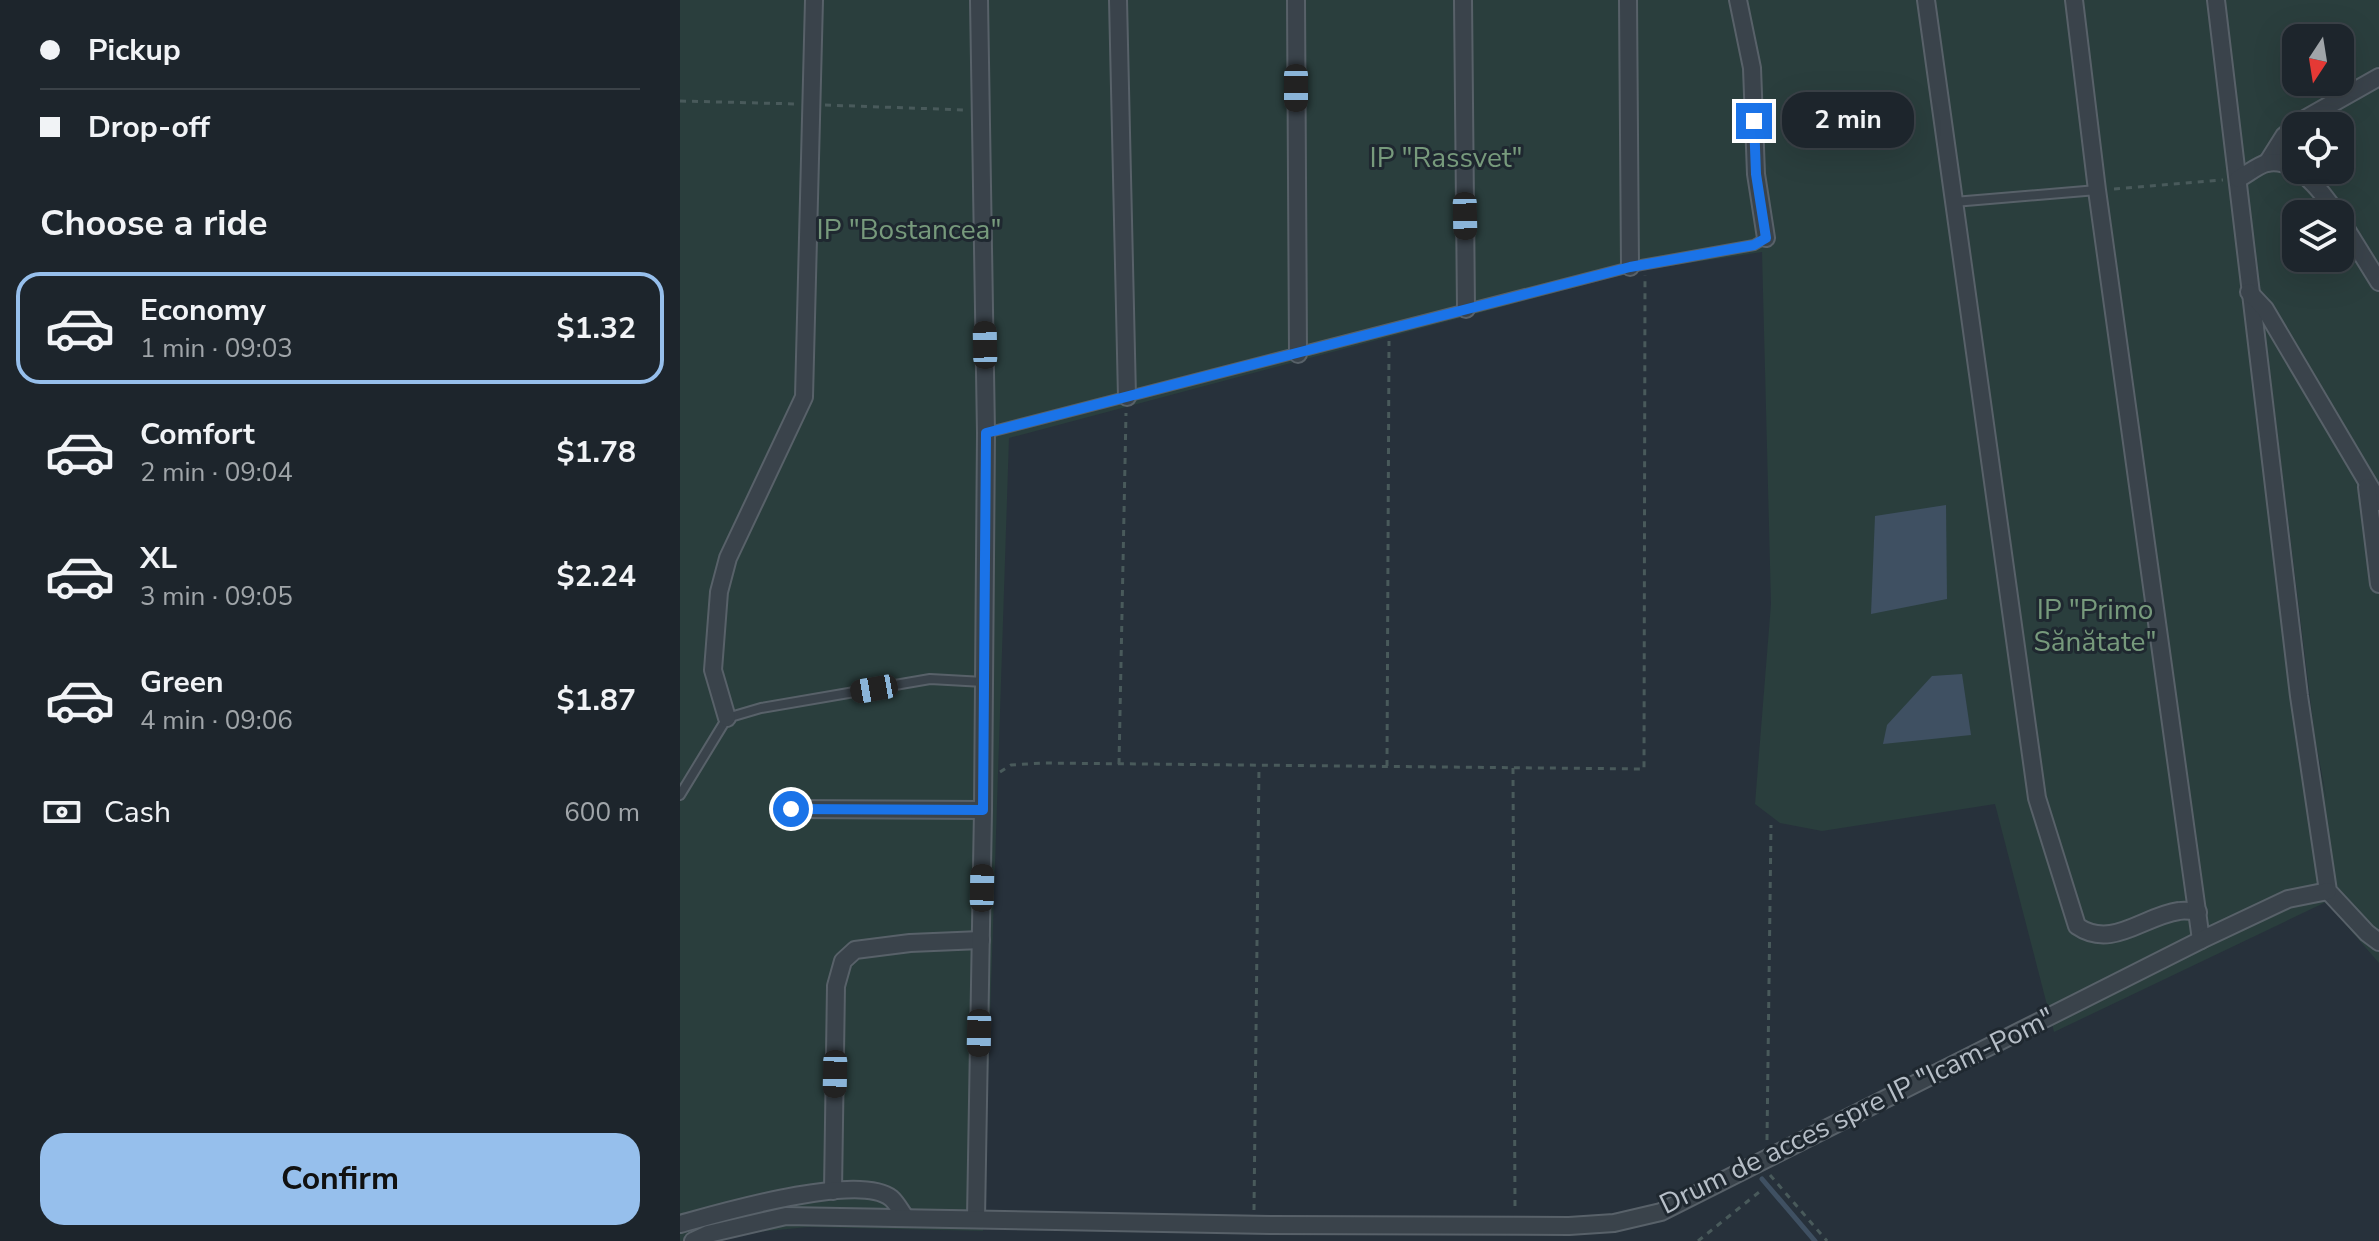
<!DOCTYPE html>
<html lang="en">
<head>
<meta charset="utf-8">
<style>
  :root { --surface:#1d252c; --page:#252d34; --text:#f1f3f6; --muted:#a0a5a9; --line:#3b4248; --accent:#96bfec }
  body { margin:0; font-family:"Nunito Sans",sans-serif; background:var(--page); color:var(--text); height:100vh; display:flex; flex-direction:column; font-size:30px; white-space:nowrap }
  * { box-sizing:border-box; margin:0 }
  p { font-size:26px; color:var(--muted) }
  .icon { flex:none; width:44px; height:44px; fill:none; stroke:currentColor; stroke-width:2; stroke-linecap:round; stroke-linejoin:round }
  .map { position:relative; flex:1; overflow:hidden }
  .side { display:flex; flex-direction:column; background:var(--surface); width:680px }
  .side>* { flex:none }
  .guide { display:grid; align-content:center; height:176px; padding:0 40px; background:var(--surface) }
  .needle { width:52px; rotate:192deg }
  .fabs { position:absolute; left:1602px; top:24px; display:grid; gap:16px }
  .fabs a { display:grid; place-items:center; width:72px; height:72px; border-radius:16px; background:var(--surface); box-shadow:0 8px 32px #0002,0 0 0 2px var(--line); font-size:40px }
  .end { position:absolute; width:36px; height:36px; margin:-18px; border:10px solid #1a73e8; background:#fff; box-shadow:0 0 0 4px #fff }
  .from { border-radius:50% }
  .bubble { position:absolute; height:56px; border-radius:24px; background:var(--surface); box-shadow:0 8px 32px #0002,0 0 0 2px var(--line); font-size:26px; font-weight:700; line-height:56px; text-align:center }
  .car { position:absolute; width:24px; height:48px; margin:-24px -12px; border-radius:10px; box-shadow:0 0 6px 2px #0007; background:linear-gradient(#222 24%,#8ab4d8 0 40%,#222 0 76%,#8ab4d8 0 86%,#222 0) }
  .guide b { display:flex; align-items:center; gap:28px; height:76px; font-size:30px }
  .guide b+b { border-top:2px solid var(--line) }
  .guide i { width:20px; height:20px; background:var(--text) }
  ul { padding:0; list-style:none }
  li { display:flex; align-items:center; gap:24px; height:112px; margin:0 16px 12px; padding:0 24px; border:4px solid transparent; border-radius:24px }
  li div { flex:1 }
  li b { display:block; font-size:30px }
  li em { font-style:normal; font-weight:700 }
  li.current { border-color:var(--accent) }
  li>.icon { width:72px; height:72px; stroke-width:1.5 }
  h2 { padding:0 40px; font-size:36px; line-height:96px }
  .pay { display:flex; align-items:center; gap:20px; height:88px; padding:0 40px; font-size:30px }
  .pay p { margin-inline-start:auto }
  .primary-button { display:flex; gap:16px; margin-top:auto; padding:16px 40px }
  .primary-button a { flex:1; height:92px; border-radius:24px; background:var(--accent); color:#111; font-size:32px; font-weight:700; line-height:92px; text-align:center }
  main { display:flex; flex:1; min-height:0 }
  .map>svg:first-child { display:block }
</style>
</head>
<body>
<main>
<section class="side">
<div class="guide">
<b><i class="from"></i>Pickup</b>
<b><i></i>Drop-off</b>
</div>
<h2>Choose a ride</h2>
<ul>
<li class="current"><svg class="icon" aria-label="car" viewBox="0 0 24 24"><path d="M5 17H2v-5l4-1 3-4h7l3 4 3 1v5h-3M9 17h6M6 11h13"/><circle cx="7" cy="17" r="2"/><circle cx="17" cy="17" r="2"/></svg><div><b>Economy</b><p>1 min · 09:03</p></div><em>$1.32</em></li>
<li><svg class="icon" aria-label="car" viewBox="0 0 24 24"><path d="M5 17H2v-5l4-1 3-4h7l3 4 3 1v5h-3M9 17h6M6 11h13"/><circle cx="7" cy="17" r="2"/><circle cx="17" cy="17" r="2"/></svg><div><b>Comfort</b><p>2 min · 09:04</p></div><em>$1.78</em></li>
<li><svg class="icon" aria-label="car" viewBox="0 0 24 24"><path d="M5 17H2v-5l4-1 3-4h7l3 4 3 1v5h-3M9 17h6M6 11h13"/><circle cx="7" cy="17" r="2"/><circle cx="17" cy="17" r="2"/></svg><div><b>XL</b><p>3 min · 09:05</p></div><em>$2.24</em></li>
<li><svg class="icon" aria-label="car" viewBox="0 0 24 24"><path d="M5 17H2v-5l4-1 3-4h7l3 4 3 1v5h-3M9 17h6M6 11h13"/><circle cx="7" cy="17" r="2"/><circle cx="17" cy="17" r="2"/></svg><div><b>Green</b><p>4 min · 09:06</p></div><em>$1.87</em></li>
</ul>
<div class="pay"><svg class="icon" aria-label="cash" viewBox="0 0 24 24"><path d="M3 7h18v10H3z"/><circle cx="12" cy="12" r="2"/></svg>Cash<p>600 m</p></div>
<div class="primary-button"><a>Confirm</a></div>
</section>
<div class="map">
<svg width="1699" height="1241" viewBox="0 0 1699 1241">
  <rect width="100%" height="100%" fill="#27313b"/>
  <path fill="#2a3e3d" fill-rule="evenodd" d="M0,0H1699V963L1646,902L1374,1032L1315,804L1142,831L1100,823L1075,804L1091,604L1082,252L957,271L329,438L303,1231L128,1227L55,1234L39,1241H0ZM1616,38H1660V82H1616ZM1616,126H1660V170H1616ZM1616,214H1660V258H1616ZM1587,349L1635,738L1647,801L1633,738Z"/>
  <g fill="#3f5062">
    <polygon points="1266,505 1267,599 1191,614 1195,516"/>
    <polygon points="1282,674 1291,735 1203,744 1207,725 1252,676"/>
  </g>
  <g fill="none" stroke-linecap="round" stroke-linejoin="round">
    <polyline stroke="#3f5062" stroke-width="5" points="1082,1179 1135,1241"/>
    <defs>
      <g id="lane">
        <polyline points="1274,202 1417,190"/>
        <polyline points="306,433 950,267 1074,245 1086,238"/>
        <polyline points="0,795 47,718 81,708 250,679 304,682"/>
      </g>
      <g id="street">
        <polyline points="438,0 447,397"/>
        <polyline points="616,0 618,354"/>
        <polyline points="783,0 786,309"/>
        <polyline points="948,0 950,267"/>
        <polyline points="1058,0 1072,68 1076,174 1086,238"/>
        <path d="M1246,0L1357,798L1397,926C1432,950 1463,916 1499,911C1505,910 1512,911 1518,912"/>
        <polyline points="1394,0 1417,190 1521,940"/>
        <polyline points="1536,0 1619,696 1648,891 1687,933 1699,942"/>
        <polyline points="1587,163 1604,136 1623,120 1699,77"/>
        <path d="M1558,179C1566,175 1578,165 1587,163C1617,157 1643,193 1657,214"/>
        <polyline points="1660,219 1699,282"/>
        <polyline points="1569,292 1585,309 1699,502"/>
        <polyline points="1687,487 1699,584"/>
        <polyline points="47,718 33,670 39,592 48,558 124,397 134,0"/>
        <polyline points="111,809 303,810"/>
        <polyline points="153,1191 156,986 163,961 175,950 230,943 301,940"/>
        <polyline points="296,1218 303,810 306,433 299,0"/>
        <path d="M0,1224C40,1213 179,1172 211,1198C217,1203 221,1212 226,1218"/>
        <polyline points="13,1241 28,1234 106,1216 590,1225 889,1226 934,1223 981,1212 1521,940 1608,899 1648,891"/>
      </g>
    </defs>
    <use href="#lane" stroke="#586169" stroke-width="12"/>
    <use href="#street" stroke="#586169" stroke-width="20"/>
    <g stroke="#495a5b" stroke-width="3" stroke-dasharray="6 6" stroke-linecap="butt">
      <polyline points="0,101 118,104"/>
      <polyline points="145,105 286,110"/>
      <polyline points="1434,189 1543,180"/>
      <polyline points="439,764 446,413"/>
      <polyline points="707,766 709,341"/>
      <polyline points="833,768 835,1208"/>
      <polyline points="320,772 331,765 363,763 964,769 965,275"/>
      <polyline points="1087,1140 1091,825"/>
      <polyline points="1090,1175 1147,1241"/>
      <polyline points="574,1210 579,766"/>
      <polyline points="1018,1241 1083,1189"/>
    </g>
    <use href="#lane" stroke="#3a434b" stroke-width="8"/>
    <use href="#street" stroke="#3a434b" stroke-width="16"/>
  </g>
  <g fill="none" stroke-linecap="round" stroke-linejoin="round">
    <polyline stroke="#1a73e8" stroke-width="10" points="111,809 303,810 306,433 950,267 1074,245 1086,238 1076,174 1074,121"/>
  </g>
  <g text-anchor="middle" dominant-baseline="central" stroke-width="6" stroke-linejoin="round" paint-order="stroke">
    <g font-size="28" fill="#779a7c" stroke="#1f2830">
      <text x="766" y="158">IP "Rassvet"</text>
      <text x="229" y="230">IP "Bostancea"</text>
      <text x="1415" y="610">IP "Primo<tspan x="1415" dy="32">Sănătate"</tspan></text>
    </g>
    <g font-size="28" fill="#b6bec7" stroke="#1f2830">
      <text transform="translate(1177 1111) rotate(-26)">Drum de acces spre IP "Icam-Pom"</text>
    </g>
  </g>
</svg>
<div class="fabs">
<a><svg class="needle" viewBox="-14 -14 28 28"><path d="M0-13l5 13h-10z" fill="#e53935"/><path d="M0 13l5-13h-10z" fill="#a0a5a9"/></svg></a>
<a><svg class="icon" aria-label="locate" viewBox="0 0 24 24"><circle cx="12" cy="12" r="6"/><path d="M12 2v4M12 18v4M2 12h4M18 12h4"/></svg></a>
<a><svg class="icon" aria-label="layers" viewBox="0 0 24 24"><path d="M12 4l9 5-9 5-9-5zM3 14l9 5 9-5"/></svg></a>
</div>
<i class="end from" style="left:111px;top:809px"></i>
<i class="end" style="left:1074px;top:121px"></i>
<div class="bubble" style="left:1102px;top:92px;width:132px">2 min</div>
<i class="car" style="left:616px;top:88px;rotate:180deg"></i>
<i class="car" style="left:785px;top:216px;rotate:179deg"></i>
<i class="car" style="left:305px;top:345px;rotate:359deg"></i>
<i class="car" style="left:194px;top:689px;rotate:260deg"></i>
<i class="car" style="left:302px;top:888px;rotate:1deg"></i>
<i class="car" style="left:299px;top:1033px;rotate:181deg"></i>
<i class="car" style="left:155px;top:1074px;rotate:181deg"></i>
</div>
</main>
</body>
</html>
